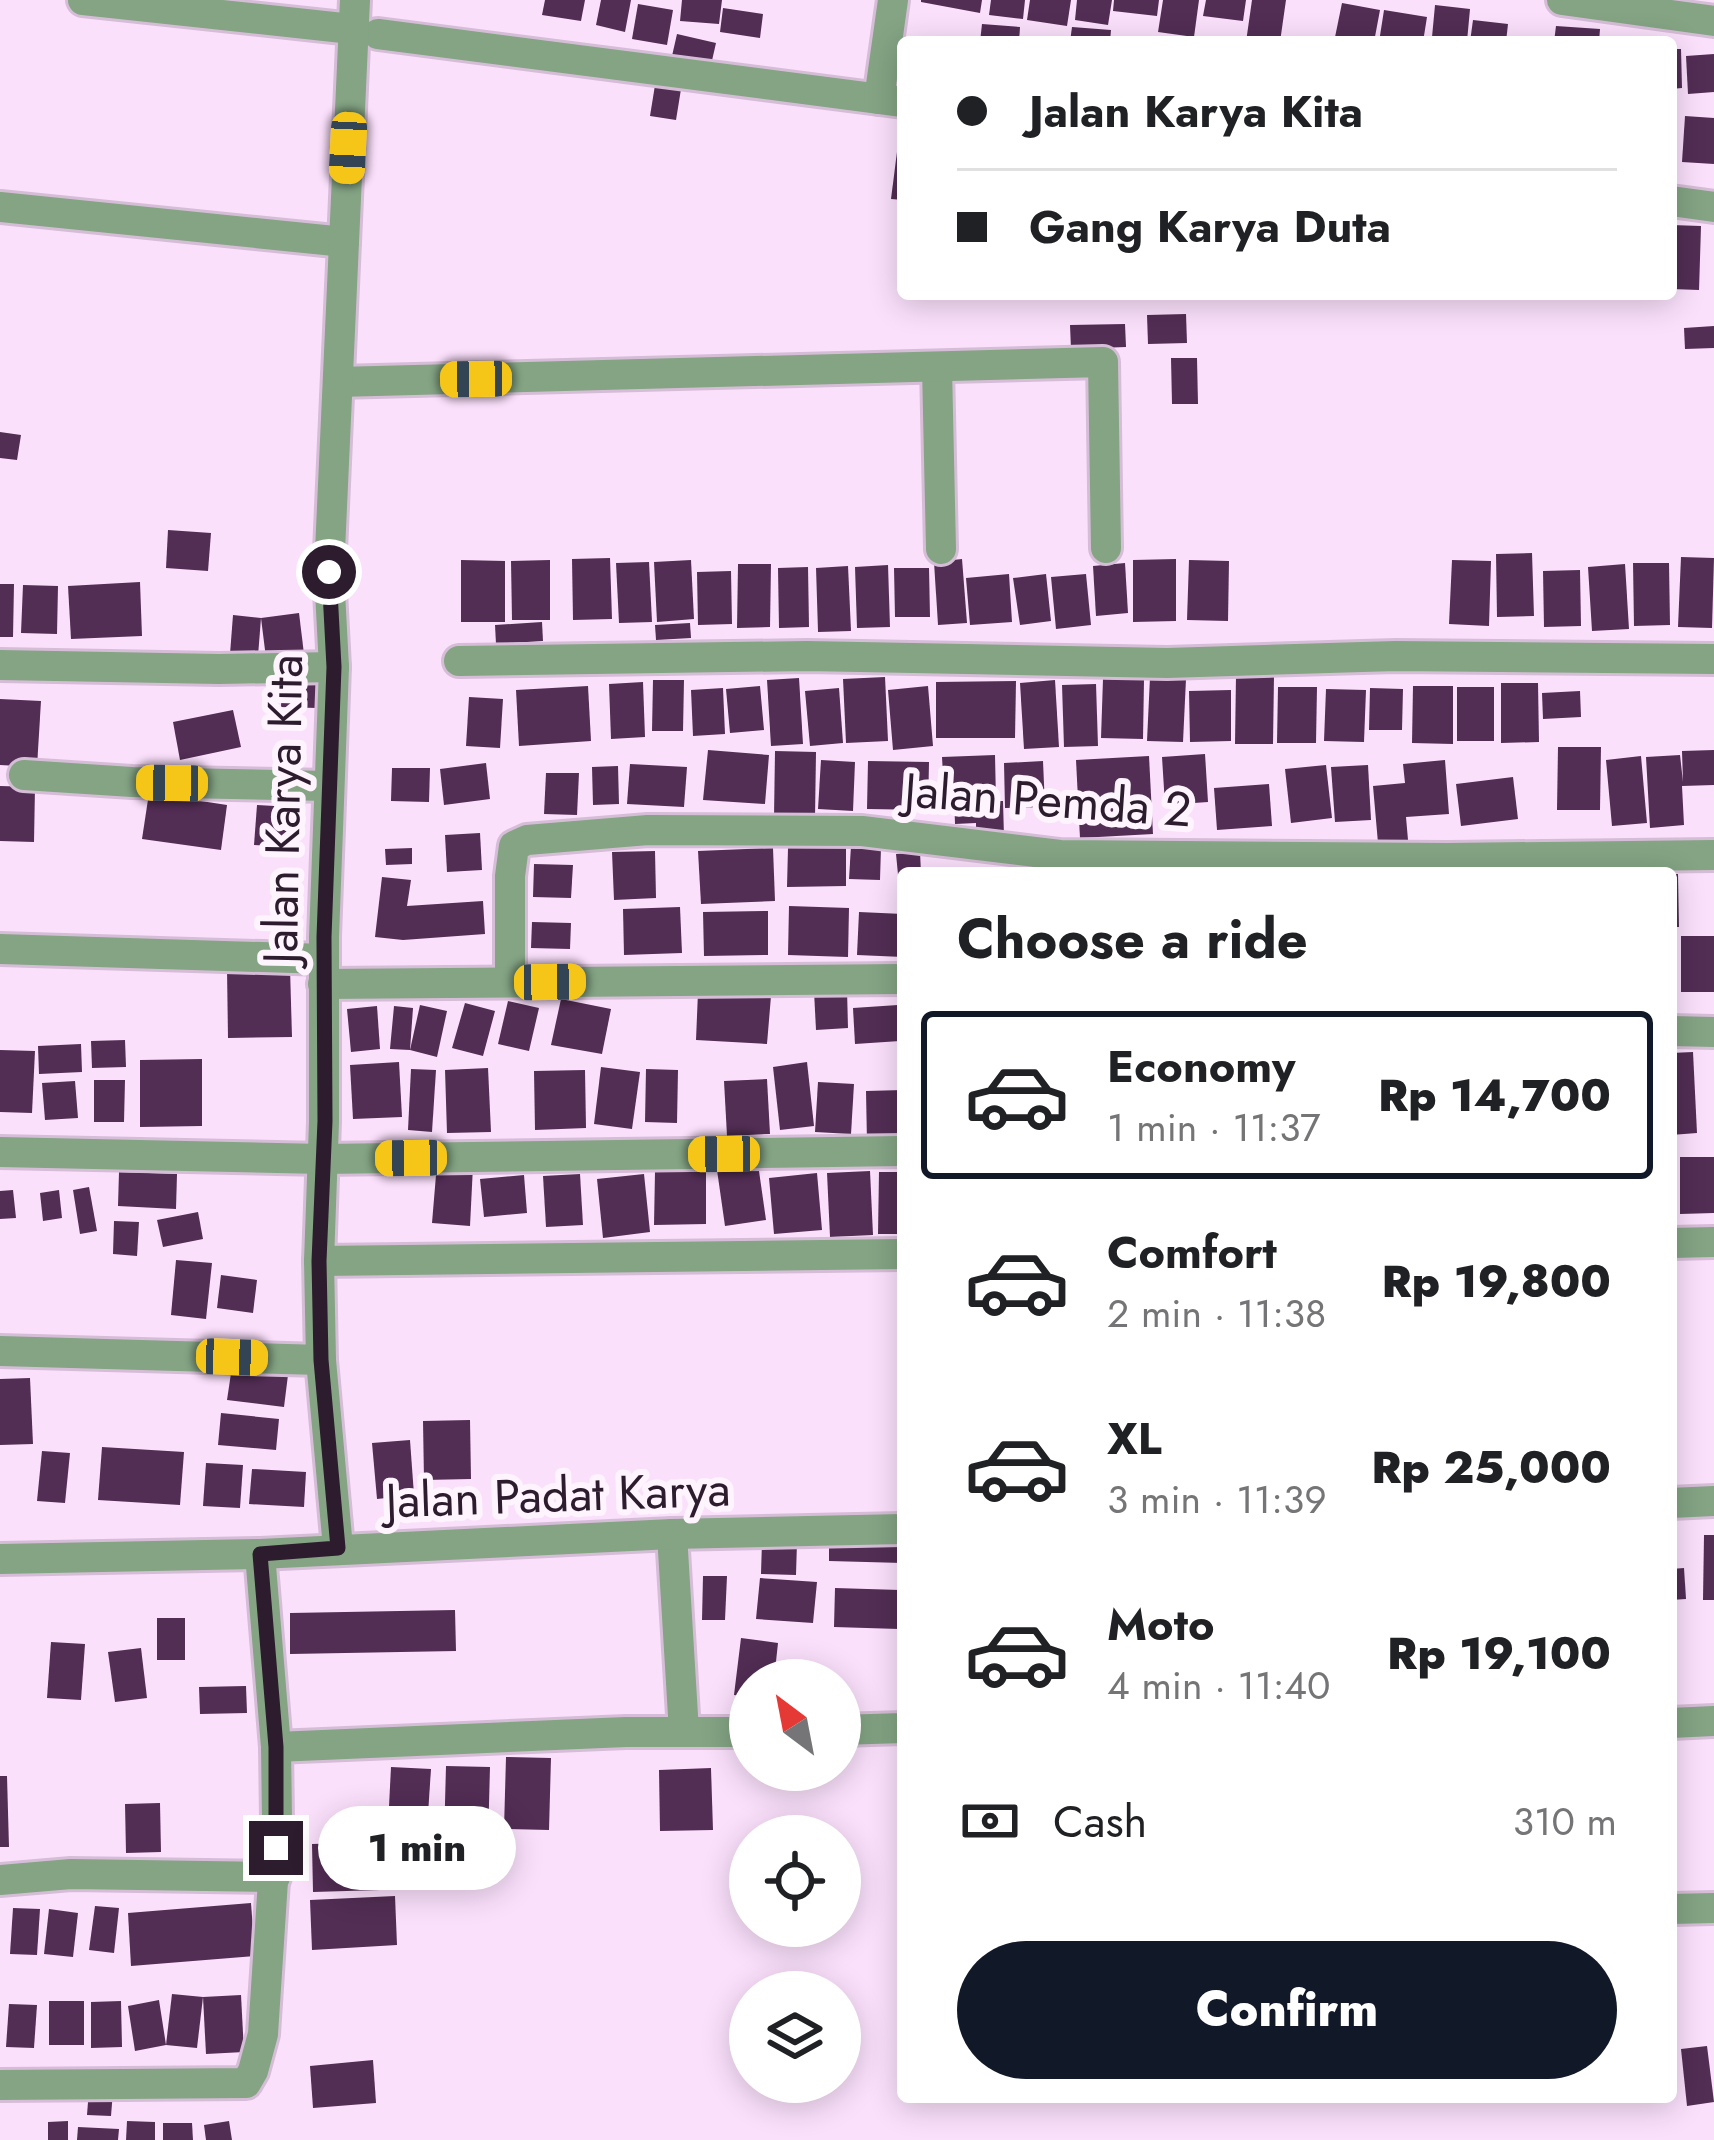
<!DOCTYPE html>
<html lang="en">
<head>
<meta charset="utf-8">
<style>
  :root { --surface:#fff; --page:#f2f2f2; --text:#202124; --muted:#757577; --line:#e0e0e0; --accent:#111827 }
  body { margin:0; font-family:Jost,sans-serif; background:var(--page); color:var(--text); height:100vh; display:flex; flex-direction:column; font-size:45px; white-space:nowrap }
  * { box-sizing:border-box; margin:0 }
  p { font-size:39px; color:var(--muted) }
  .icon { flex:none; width:66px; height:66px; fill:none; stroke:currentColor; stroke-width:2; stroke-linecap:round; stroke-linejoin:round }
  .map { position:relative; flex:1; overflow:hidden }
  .panel { position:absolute; left:897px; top:867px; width:780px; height:1236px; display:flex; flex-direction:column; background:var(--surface); border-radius:12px; box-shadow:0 6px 30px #0003 }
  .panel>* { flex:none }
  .hud { position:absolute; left:897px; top:36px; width:780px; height:264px; border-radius:12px; box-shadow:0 6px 30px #0003; display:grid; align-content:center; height:264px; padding:0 60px; background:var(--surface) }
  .needle { width:78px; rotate:328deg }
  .fabs { position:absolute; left:729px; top:1659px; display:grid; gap:24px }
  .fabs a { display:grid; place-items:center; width:132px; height:132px; border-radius:50%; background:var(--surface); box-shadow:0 6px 30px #0003; font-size:60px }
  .end { position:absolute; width:54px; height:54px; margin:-27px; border:15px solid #2c1c2d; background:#fff; box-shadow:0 0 0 6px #fff }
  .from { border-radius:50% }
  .bubble { position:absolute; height:84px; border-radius:42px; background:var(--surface); box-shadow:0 6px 30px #0003; font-size:39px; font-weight:800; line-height:84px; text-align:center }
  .car { position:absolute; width:36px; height:72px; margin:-36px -18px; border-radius:15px; box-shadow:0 0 9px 3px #0007; background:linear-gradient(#f5c518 24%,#345 0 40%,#f5c518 0 76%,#345 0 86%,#f5c518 0) }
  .hud b { display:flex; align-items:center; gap:42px; height:114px; font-size:45px }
  .hud b+b { border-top:3px solid var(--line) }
  .hud i { width:30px; height:30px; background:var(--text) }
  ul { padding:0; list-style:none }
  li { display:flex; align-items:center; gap:36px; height:168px; margin:0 24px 18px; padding:0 36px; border:6px solid transparent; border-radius:12px }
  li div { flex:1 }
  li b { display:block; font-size:45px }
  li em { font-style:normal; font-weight:800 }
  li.current { border-color:var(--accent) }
  li>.icon { width:108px; height:108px; stroke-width:1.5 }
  h2 { padding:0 60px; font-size:54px; line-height:144px }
  .pay { display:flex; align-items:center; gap:30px; height:132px; padding:0 60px; font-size:45px }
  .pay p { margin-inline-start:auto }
  .action { display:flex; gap:24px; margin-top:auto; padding:24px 60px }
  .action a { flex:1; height:138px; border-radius:72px; background:var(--accent); color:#fff; font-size:48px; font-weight:800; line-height:138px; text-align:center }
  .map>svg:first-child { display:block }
</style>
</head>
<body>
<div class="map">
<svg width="1714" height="2140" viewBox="0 0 1714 2140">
  <rect width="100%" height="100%" fill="#fbe0fc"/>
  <g fill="#522d54">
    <polygon points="545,0 585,0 581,21 542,15"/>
    <polygon points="601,0 631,0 625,32 596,25"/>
    <polygon points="682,0 722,0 719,24 680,21"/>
    <polygon points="921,0 982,0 980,13 921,2"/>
    <polygon points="991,0 1025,0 1023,19 989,15"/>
    <polygon points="1030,0 1071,0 1067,26 1027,20"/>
    <polygon points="1077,0 1112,0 1108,25 1075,20"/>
    <polygon points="1114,0 1159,0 1157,16 1113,11"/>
    <polygon points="1163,0 1199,0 1194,37 1158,32"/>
    <polygon points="1206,0 1246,0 1243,21 1203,16"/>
    <polygon points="1252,0 1286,0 1280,42 1246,42"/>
    <polygon points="1342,3 1380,10 1374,42 1334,42"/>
    <polygon points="638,4 673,10 667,45 632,39"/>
    <polygon points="1435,5 1470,9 1467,41 1432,37"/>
    <polygon points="723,8 763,14 760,38 720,32"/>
    <polygon points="1384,10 1427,17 1423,42 1379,42"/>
    <polygon points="1473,20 1508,24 1506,42 1470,42"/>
    <polygon points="982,24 1020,27 1019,42 980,42"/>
    <polygon points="1556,26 1600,29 1599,42 1554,42"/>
    <polygon points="1072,27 1111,30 1110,42 1070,42"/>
    <polygon points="677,34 716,43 711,65 672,56"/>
    <polygon points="1671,49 1681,49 1682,88 1671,89"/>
    <polygon points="1714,54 1714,92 1688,94 1686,56"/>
    <polygon points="656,79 682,83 676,120 650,116"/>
    <polygon points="1685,116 1714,118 1714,164 1682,162"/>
    <polygon points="898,144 903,145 903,200 891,199"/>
    <polygon points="1671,225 1701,226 1699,290 1671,289"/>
    <polygon points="1186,314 1187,343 1148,344 1147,315"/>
    <polygon points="1125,324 1126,347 1071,349 1070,325"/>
    <polygon points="1714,326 1714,348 1685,349 1684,328"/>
    <polygon points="1171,358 1197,358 1198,404 1172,404"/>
    <polygon points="0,432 21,435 17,460 0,458"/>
    <polygon points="168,530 211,533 208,571 166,568"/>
    <polygon points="1532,553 1534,616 1497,617 1496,554"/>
    <polygon points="1681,557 1714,558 1712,628 1678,627"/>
    <polygon points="610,558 612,619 573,620 572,559"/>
    <polygon points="962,559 967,623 938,625 934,562"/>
    <polygon points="1176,559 1176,621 1133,622 1133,560"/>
    <polygon points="461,560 505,561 505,622 461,622"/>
    <polygon points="550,560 550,620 512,620 511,561"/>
    <polygon points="691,560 694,619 657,622 654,562"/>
    <polygon points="1189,560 1229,561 1228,621 1187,620"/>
    <polygon points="1452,560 1491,561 1489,626 1449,624"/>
    <polygon points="649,562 652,622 619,623 616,563"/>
    <polygon points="1125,563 1128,613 1096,616 1093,566"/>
    <polygon points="1633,563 1669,563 1670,625 1634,626"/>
    <polygon points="738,564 771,564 770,627 737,628"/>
    <polygon points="1625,564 1629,629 1592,631 1588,567"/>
    <polygon points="888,565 890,627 857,628 855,567"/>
    <polygon points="848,566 851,631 818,632 816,568"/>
    <polygon points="808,567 809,627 779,628 778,568"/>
    <polygon points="894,568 929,568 930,617 895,617"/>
    <polygon points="1580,570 1581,626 1544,627 1543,571"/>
    <polygon points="731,571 732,624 698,625 697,572"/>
    <polygon points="1009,574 1012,622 970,625 966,578"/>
    <polygon points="1046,574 1051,621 1020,625 1013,578"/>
    <polygon points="1086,574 1091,625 1056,629 1051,577"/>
    <polygon points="140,582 142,636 71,639 68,586"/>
    <polygon points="0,584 14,584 13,637 0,637"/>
    <polygon points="23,585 58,586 57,634 21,633"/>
    <polygon points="299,613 304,654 266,658 261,618"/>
    <polygon points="233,615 261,618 258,656 230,654"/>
    <polygon points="542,622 543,641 496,644 495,625"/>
    <polygon points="690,623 691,638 656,640 655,625"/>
    <polygon points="1236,675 1274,675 1273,744 1235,744"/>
    <polygon points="885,677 888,741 846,743 843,679"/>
    <polygon points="1150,677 1186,679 1183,742 1147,741"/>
    <polygon points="799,678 803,744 771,746 767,680"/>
    <polygon points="1103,679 1144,680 1143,739 1101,738"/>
    <polygon points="653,680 684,680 683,731 652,731"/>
    <polygon points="1055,680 1059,747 1024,749 1020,683"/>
    <polygon points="1016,681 1015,738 936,738 936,682"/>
    <polygon points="282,682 319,683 317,708 281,707"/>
    <polygon points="643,682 645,737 611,739 609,684"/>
    <polygon points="1501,683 1538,683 1539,742 1501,743"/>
    <polygon points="1096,684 1098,746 1064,747 1062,685"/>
    <polygon points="588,686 591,741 519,746 516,690"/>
    <polygon points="760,686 764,730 730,733 726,689"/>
    <polygon points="928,686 933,746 893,750 888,690"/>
    <polygon points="1413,686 1453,686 1453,744 1412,743"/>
    <polygon points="1278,687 1317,687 1316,743 1277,743"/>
    <rect x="1457" y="687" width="37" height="54"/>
    <polygon points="723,688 725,734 693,736 691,690"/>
    <polygon points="839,688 843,743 810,746 805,691"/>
    <polygon points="1370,688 1403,689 1402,730 1369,730"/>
    <polygon points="1326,689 1366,690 1364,742 1324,741"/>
    <polygon points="1231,690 1231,741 1190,742 1189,691"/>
    <polygon points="1580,691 1581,717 1543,719 1542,693"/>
    <polygon points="469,697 503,699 500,748 466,746"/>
    <polygon points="0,699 41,701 37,767 0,765"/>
    <polygon points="233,710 241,747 180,760 173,722"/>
    <polygon points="1558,747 1601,747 1600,810 1557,810"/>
    <polygon points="708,750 769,755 765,804 703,800"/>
    <polygon points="1714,750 1714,785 1682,786 1684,825 1650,828 1646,757 1680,755 1683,782 1682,751"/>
    <polygon points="775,751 816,752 815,818 774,818"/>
    <polygon points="1205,754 1208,802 1165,805 1162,757"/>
    <polygon points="995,755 996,801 1003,801 1004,837 976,839 976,823 955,824 954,792 944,792 942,757"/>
    <polygon points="1149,756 1153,834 1080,838 1076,760"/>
    <polygon points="1641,756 1647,823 1612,826 1606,760"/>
    <polygon points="821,760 855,762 853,811 818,809"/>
    <polygon points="1445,760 1449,814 1406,817 1408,840 1378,843 1373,786 1405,783 1403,764"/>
    <polygon points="868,761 929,762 928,810 867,809"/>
    <polygon points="1043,761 1045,807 1005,808 1004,763"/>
    <polygon points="486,763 490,799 444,805 440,769"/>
    <polygon points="630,764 687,767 684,807 627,804"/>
    <polygon points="1326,765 1332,818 1291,823 1285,769"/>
    <polygon points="1368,765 1371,820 1335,822 1331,767"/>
    <polygon points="618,766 619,804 593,805 592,767"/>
    <polygon points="392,768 430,768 429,802 391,801"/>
    <polygon points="546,773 579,773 577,815 544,814"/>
    <polygon points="1513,777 1518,819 1461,826 1456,784"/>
    <polygon points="1269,784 1272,826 1217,830 1214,788"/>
    <polygon points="0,786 35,787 34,842 0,841"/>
    <polygon points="149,793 227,805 221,850 142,839"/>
    <polygon points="257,805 292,807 289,847 254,845"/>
    <polygon points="480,833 482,870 447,872 445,835"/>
    <polygon points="851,846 881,847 880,880 849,879"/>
    <polygon points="846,847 846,886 787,887 788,848"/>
    <polygon points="412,848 412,864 386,865 385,849"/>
    <polygon points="773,848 775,901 701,904 698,851"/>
    <polygon points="655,851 656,898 614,900 612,852"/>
    <polygon points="920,852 921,873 903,873 903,895 900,895 896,854"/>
    <polygon points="534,864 573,865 571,898 533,897"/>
    <polygon points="1671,874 1678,874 1679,927 1671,927"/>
    <polygon points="382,877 411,880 407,906 483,901 485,934 403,940 375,937"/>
    <polygon points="789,906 849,908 848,957 788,955"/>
    <polygon points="680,907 682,953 624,955 623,909"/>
    <polygon points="768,911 768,955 704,956 703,912"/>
    <polygon points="859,912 903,914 903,957 857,955"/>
    <polygon points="532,922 571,923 570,949 531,948"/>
    <rect x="1681" y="936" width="33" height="56"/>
    <polygon points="290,968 292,1037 228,1038 227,969"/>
    <polygon points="847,989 848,1028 816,1030 814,991"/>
    <polygon points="698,992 771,996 767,1044 696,1040"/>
    <polygon points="561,999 611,1009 602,1054 551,1045"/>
    <polygon points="508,1001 539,1008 529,1051 498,1044"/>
    <polygon points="465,1003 495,1011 483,1056 452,1048"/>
    <polygon points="420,1005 447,1011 437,1057 410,1050"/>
    <polygon points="898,1005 900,1041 855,1044 853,1008"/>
    <polygon points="377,1006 380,1049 351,1052 347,1009"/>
    <polygon points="394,1006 413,1008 410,1050 390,1049"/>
    <polygon points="125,1040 126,1067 92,1068 91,1041"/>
    <polygon points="81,1044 82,1072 39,1074 38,1046"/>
    <polygon points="0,1050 35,1051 32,1113 0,1112"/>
    <polygon points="1693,1052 1697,1133 1671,1135 1671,1053"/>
    <polygon points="202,1059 202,1126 140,1127 140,1060"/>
    <polygon points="399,1062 402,1117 353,1119 350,1065"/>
    <polygon points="807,1062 814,1126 780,1130 773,1067"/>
    <polygon points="601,1067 640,1072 632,1129 594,1124"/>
    <polygon points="488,1068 491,1132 447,1133 445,1070"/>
    <polygon points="411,1069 436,1070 432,1132 408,1130"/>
    <polygon points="646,1069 678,1070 677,1123 645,1122"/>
    <polygon points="585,1070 586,1128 535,1130 534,1071"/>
    <polygon points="767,1079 770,1134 727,1136 724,1081"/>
    <polygon points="94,1080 125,1080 124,1122 94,1122"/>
    <polygon points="75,1081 78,1118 45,1120 42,1083"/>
    <polygon points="818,1082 854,1084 851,1134 815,1132"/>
    <polygon points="903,1090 903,1143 867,1143 866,1091"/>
    <polygon points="1680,1157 1714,1157 1714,1213 1680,1214"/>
    <polygon points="437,1163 473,1166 470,1226 432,1223"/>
    <polygon points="758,1164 766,1220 725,1226 717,1170"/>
    <polygon points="870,1171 873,1235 830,1237 827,1173"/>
    <polygon points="119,1172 177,1174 176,1209 118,1206"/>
    <polygon points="655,1172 706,1172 706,1224 654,1225"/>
    <polygon points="879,1172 903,1172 903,1234 878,1234"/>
    <polygon points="817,1173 822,1230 774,1234 769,1178"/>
    <polygon points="580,1174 583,1225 546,1227 543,1176"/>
    <polygon points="644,1174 650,1232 603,1238 597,1179"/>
    <polygon points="524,1175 527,1213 484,1217 480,1179"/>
    <polygon points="89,1187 97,1231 80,1234 73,1190"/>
    <polygon points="13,1190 16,1218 0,1219 0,1191"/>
    <polygon points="59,1190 62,1218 43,1221 40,1193"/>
    <polygon points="198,1212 203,1239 163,1247 157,1220"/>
    <polygon points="114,1221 139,1222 137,1256 113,1254"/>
    <polygon points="176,1260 212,1263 206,1319 171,1315"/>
    <polygon points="221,1275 257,1280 253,1313 217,1308"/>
    <polygon points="233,1360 289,1367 284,1407 227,1400"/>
    <polygon points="30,1378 33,1444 0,1445 0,1379"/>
    <polygon points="221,1413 279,1419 276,1450 218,1445"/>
    <polygon points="470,1420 471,1479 424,1480 423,1421"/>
    <polygon points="410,1440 414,1495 377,1499 372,1443"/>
    <polygon points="102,1447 184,1452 180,1505 98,1500"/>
    <polygon points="42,1451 70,1453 65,1503 37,1501"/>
    <polygon points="206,1463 243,1465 240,1508 203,1506"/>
    <polygon points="252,1469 306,1472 304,1507 249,1504"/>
    <polygon points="829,1534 903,1536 903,1563 829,1561"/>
    <polygon points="1704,1535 1714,1535 1714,1600 1703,1600"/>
    <polygon points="762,1541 797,1542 796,1575 761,1574"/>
    <polygon points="1684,1568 1686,1599 1671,1600 1671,1569"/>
    <polygon points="703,1576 727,1576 725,1620 702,1620"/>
    <polygon points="760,1578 817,1582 813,1623 756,1619"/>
    <polygon points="835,1588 900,1590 899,1629 834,1627"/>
    <polygon points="455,1610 456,1651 290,1654 290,1613"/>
    <rect x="157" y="1618" width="28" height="42"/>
    <polygon points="741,1638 778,1643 774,1680 750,1680 750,1697 734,1695"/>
    <polygon points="51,1642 85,1644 81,1700 47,1698"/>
    <polygon points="141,1648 147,1698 115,1702 108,1652"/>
    <polygon points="246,1686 247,1713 200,1714 199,1687"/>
    <polygon points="506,1757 551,1758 549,1830 504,1829"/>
    <polygon points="446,1766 490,1767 488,1841 444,1840"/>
    <polygon points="391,1767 431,1769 427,1829 388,1826"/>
    <polygon points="711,1768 713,1830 660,1831 659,1770"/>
    <polygon points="0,1776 7,1776 9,1847 0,1847"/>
    <polygon points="160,1803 161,1852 126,1853 125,1804"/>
    <polygon points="379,1842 380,1890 313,1892 312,1844"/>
    <polygon points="395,1896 397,1945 312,1950 310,1900"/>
    <polygon points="251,1903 255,1956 131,1966 128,1913"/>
    <polygon points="95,1906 119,1908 114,1953 89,1950"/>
    <polygon points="13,1908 40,1909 37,1955 10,1954"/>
    <polygon points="49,1909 78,1913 73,1957 44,1954"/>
    <polygon points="172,1994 203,1997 197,2048 166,2045"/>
    <polygon points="241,1995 244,2052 206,2054 203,1997"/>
    <polygon points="159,2000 166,2045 135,2051 128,2006"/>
    <rect x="49" y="2001" width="35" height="44"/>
    <polygon points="121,2001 122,2047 91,2048 91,2002"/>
    <polygon points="9,2004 37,2005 34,2048 6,2047"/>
    <polygon points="1707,2046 1714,2102 1687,2106 1681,2049"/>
    <polygon points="373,2060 376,2103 313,2108 310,2066"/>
    <polygon points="89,2089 113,2091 111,2116 87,2115"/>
    <polygon points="68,2121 68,2140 48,2140 48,2122"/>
    <polygon points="127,2121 155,2122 155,2140 126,2140"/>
    <polygon points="229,2121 232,2140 206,2140 204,2125"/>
    <polygon points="163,2123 192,2123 193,2140 163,2140"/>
    <polygon points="78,2127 119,2129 118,2140 77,2140"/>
  </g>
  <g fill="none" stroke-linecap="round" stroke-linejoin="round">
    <defs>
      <g id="minor">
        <polyline points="83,0 352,29"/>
        <polyline points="1562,0 1714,21"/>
        <polyline points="378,34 903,102"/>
        <polyline points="879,99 893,0"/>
        <polyline points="1671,201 1714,207"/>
        <polyline points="0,207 344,242"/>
        <polyline points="937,367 941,549"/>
        <polyline points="338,382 1103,362 1106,548"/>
        <polyline points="459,661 807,656 1167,663 1396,656 1714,659"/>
        <polyline points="0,665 219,669 334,667"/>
        <polyline points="24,775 132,782 329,786"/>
        <polyline points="0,949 324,959"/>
        <polyline points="510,982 510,876 514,846 527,840 648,830 862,831 1060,855 1447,858 1714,855"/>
        <polyline points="323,984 903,979"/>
        <polyline points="1671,1031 1714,1032"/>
        <polyline points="0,1152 322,1159 903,1151"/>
        <polyline points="1671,1243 1714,1242"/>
        <polyline points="319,1261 903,1254"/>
        <polyline points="0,1351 321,1360"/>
        <polyline points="1671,1503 1714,1501"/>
        <polyline points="672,1534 684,1732"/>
        <polyline points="338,1548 321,1360 319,1261 324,1122 324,937 334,667 329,573 355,0"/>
        <polyline points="0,1559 260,1554 672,1534 903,1529"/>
        <polyline points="1671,1723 1714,1721"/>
        <polyline points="840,1730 903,1728"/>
        <polyline points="276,1747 626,1732 750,1732"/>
        <polyline points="0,1880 71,1874 275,1877"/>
        <polyline points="1671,1909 1714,1908"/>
        <polyline points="0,2085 246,2083 253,2071 263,2034 277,1819 276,1747 260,1554"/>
      </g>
    </defs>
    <use href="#minor" stroke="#d6bdd7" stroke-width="36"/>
    <use href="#minor" stroke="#84a484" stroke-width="30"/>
  </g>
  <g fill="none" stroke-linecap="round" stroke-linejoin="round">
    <polyline stroke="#2c1c2d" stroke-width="15" points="276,1848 276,1747 260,1554 338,1548 321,1360 319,1261 325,1121 324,937 334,667 329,572"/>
  </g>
  <g text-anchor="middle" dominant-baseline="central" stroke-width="12" stroke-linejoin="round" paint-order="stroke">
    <g font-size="48" fill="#2c1c2d" stroke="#fdf4fd">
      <text transform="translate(1048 800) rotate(4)">Jalan Pemda 2</text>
      <text transform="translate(283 809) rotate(-89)">Jalan Karya Kita</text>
      <text transform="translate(558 1495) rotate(-2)">Jalan Padat Karya</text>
    </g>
  </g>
</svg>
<div class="fabs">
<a><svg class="needle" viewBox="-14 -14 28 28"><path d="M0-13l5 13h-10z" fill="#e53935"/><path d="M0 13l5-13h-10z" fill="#757577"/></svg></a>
<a><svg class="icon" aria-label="locate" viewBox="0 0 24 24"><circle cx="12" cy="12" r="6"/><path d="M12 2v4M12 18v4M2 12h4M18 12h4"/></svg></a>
<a><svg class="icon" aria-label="layers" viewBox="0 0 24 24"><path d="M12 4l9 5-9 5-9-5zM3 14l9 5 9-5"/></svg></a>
</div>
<i class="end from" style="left:329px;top:572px"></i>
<i class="end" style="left:276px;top:1848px"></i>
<div class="bubble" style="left:318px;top:1806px;width:198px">1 min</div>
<i class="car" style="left:348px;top:148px;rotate:183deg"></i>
<i class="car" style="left:476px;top:379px;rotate:269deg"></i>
<i class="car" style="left:172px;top:783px;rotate:271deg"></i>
<i class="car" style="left:550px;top:982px;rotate:89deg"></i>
<i class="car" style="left:724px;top:1154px;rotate:269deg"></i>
<i class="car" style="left:411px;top:1158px;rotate:269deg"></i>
<i class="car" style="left:232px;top:1357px;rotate:92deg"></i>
<div class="hud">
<b><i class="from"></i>Jalan Karya Kita</b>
<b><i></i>Gang Karya Duta</b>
</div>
<section class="panel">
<h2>Choose a ride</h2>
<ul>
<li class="current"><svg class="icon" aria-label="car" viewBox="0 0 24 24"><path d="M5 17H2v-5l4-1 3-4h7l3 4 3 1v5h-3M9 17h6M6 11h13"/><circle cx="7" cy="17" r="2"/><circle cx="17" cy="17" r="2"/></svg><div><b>Economy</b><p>1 min · 11:37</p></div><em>Rp 14,700</em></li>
<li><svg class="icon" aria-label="car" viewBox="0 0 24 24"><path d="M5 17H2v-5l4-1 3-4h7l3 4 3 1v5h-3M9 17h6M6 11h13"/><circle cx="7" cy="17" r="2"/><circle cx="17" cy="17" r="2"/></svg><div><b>Comfort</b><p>2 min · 11:38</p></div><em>Rp 19,800</em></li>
<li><svg class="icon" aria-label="car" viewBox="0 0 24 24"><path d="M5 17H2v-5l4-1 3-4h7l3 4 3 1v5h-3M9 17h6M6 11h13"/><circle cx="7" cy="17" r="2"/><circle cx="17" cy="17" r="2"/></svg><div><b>XL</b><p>3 min · 11:39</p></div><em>Rp 25,000</em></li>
<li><svg class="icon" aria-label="car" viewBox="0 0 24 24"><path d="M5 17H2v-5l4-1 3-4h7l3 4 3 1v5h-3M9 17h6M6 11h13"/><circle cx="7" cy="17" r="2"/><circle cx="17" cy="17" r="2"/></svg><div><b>Moto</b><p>4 min · 11:40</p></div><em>Rp 19,100</em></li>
</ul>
<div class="pay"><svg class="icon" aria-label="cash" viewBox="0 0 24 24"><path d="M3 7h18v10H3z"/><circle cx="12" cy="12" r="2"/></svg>Cash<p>310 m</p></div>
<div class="action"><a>Confirm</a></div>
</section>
</div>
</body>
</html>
